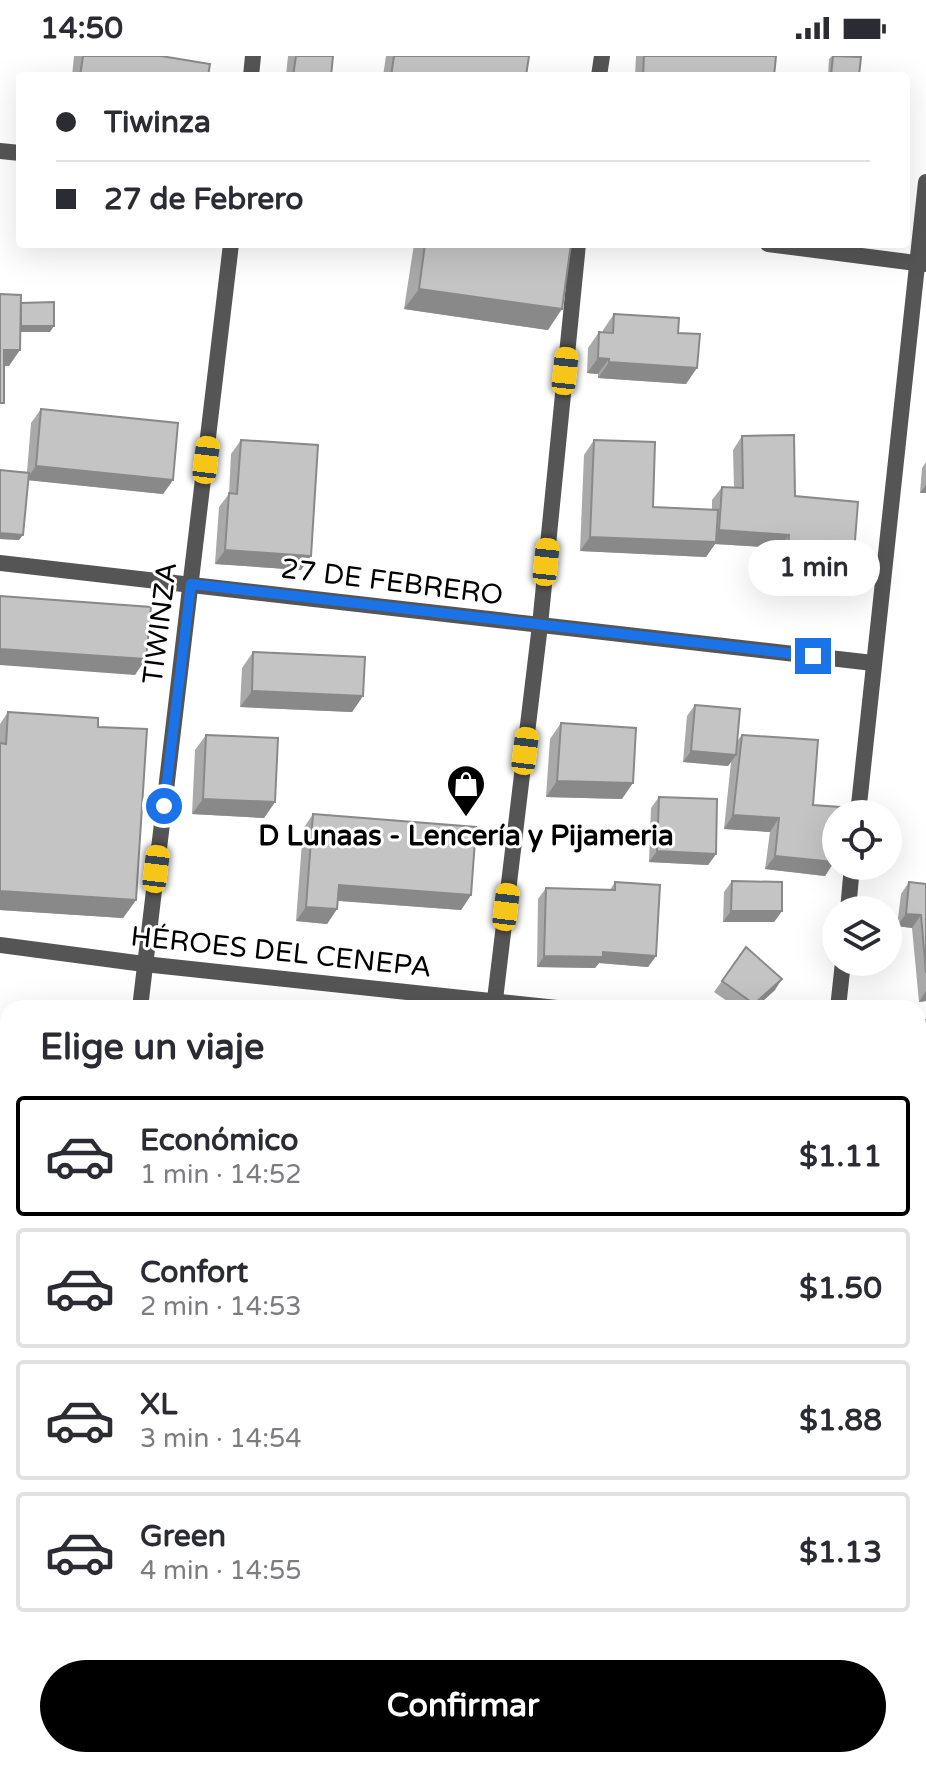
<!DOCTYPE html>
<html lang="es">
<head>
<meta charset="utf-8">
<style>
  :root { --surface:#fff; --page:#f2f2f3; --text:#2b2b33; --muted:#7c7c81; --line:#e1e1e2; --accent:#000 }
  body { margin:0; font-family:"Varela Round",sans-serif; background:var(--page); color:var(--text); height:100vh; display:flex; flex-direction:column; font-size:30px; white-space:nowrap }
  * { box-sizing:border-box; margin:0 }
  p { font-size:26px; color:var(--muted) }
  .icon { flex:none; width:44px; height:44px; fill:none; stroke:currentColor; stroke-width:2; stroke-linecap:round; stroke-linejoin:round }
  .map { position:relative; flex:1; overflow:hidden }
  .drawer { position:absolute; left:0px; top:944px; width:926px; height:768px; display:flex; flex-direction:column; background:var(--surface); border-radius:24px 24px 0 0; box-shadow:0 8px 32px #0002 }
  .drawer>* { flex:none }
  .hud { position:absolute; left:16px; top:16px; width:894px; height:176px; border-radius:8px; box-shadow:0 8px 32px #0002; display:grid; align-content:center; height:176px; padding:0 40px; background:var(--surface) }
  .fabs { position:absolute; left:822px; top:744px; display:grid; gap:16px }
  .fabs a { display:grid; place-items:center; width:80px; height:80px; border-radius:50%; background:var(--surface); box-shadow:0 8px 32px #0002; font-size:40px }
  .end { position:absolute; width:36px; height:36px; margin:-18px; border:10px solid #1a73e8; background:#fff; box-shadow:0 0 0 4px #fff }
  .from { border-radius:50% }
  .bubble { position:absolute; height:56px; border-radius:28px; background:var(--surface); box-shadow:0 8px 32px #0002; font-size:26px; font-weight:700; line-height:56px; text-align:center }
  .car { position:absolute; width:24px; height:48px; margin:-24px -12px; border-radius:10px; box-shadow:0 0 6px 2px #0007; background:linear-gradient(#f5c518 24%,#345 0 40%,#f5c518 0 76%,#345 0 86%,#f5c518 0) }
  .hud b { display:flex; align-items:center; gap:28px; height:76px; font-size:30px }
  .hud b+b { border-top:2px solid var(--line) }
  .hud i { width:20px; height:20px; background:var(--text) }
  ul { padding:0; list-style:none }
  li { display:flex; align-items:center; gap:24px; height:120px; margin:0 16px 12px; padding:0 24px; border:4px solid var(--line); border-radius:8px }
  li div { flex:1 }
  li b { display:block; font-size:30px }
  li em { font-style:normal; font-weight:700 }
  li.selected { border-color:var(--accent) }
  li>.icon { width:72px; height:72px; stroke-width:1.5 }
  h2 { padding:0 40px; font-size:36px; line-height:96px }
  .cta { display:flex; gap:16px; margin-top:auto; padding:16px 40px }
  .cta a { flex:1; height:92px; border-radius:48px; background:var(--accent); color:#fff; font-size:32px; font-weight:700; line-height:92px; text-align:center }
  .status { display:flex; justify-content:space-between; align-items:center; height:56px; padding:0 40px; background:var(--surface); direction:ltr }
  .status svg { height:22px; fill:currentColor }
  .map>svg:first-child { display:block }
</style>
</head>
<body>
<div class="status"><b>14:50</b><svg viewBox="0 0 49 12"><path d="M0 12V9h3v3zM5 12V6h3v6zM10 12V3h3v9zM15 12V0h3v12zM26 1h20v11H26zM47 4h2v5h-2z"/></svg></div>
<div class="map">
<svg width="926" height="1712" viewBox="0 0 926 1712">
  <rect width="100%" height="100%" fill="#fff"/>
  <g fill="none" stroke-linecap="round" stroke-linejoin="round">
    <g stroke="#a3a3a3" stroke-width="54">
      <polyline points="918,1215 926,1211"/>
      <polyline points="0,1441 8,1444"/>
    </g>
    <g stroke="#555" stroke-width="16">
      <polyline points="251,20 253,0"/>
      <polyline points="599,20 602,0"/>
      <polyline points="0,95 20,97"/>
      <polyline points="768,188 924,208"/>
      <polyline points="0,507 873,607"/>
      <polyline points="858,758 926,126"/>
      <polyline points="848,854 852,810"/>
      <polyline points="0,889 144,908 557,952"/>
      <polyline points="140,952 231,188"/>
      <polyline points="494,952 540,569 578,188"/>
      <polyline points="838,952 843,906"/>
      <polyline points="918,972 926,971"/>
      <polyline points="0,1697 8,1697"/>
      <polyline points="316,1704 427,1712"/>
      <polyline points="193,1712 197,1704"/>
    </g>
  </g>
  <g fill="#a9a9a9">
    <polygon points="74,0 161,0 208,20 72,20"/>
    <polygon points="288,0 333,0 331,20 286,20"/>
    <polygon points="386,0 529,0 526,20 383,20"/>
    <polygon points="636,0 776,0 774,20 635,20"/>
    <polygon points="832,0 853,0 859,20 828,20 829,3"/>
    <polygon points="414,188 571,188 548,274 404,253"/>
    <polygon points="614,258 678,277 686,328 598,322 598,318 587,317 588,292 599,276 603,277 603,274"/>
    <polygon points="41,353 173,424 163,438 28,424 19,484 0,483 0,414 27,416 31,367"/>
    <polygon points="742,380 795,440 843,524 778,518 780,492 715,488 706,501 580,495 584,399 594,384 653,451 712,454 712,444 722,431 734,432 733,394"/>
    <polygon points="241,384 301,514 215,508 219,451 229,438 231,398"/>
    <polygon points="926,406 926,437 920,437 922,412"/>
    <polygon points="253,596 363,640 352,656 240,651 242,612"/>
    <polygon points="695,649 737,685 742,679 813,749 834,806 825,820 765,813 770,776 724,773 731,706 728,710 683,706 687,660"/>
    <polygon points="8,656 98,671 136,844 123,862 0,854 0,668"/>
    <polygon points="561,667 622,743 546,741 550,683"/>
    <polygon points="206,679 275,746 264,762 192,758 195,694"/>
    <polygon points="659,741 716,798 708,809 649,806 651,752"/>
    <polygon points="313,758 471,839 461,854 338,845 337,853 327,868 296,865 303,773"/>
    <polygon points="732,825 782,855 774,866 723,866 724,836"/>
    <polygon points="615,826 656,900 648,911 599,907 595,912 537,911 538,843 546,832 610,834"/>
    <polygon points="909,826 926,828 926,945 919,946 912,872 897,870 901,838"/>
    <polygon points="746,891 775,934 755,952 737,952 714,936"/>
  </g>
  <g fill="#898989">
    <polygon points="419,233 562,253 548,274 404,253"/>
    <polygon points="16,270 54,270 50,276 12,276"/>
    <polygon points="4,294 20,294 9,310 0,310"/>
    <polygon points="598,302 609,303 598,318 587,317"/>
    <polygon points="609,306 697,312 686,328 598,322"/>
    <polygon points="36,410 173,424 163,438 26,424"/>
    <polygon points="926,429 926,437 920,437"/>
    <polygon points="719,474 789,479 780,492 715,488 706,501 580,495 590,481 711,486"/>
    <polygon points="0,477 23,479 19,484 0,483"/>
    <polygon points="225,494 311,500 301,514 215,508"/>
    <polygon points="787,505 853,510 843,524 778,518"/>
    <polygon points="0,593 146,603 135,619 0,609"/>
    <polygon points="252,635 363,640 352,656 240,651"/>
    <polygon points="691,695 736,699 728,710 683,706"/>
    <polygon points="557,725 633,727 622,743 546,741"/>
    <polygon points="203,743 275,746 264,762 192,758"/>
    <polygon points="733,759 779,762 770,776 724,773"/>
    <polygon points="657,795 716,798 708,809 649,806"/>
    <polygon points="775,800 834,806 825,820 765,813"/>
    <polygon points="339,829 471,839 461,854 329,844"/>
    <polygon points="0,835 136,844 123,862 0,854"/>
    <polygon points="306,851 337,853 327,868 296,865"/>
    <polygon points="731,855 782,855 774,866 723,866"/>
    <polygon points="906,858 921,859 912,872 897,870"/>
    <polygon points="603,896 656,900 648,911 599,907 595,912 537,911 544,900"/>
    <polygon points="782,923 775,934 755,952 752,952"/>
    <polygon points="926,935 926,945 919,946"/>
    <rect x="918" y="1116" width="8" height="13"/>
    <rect x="0" y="1128" width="8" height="15"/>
    <rect x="0" y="1361" width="8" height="12"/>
    <polygon points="918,1370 926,1371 926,1385 918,1385"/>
    <polygon points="918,1700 926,1701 926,1712 805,1712 778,1709 781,1704 918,1704"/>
  </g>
  <g fill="#c4c4c4" stroke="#898989" stroke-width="2">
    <polygon points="83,0 161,0 210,8 208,20 80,20"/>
    <polygon points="296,0 333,0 331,20 293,20"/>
    <polygon points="394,0 529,0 526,20 391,20"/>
    <polygon points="644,0 776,0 774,20 643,20"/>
    <polygon points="833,0 861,1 859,20 831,20"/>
    <polygon points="425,188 571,188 562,253 419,233"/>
    <polygon points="0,238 21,239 20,294 4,294 4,347 0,347"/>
    <polygon points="54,246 54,270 21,270 21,247"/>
    <polygon points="614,258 679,262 678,277 700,278 697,312 609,306 609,303 598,302 599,276 613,277"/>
    <polygon points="41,353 178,367 173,424 36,410"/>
    <polygon points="794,379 795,440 858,446 853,510 787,505 789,479 719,474 722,431 743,432 742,380"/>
    <polygon points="241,384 318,389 311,500 225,494 229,437 237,438"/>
    <polygon points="594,384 655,386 653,451 718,454 716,486 590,481"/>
    <polygon points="0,414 29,417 23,479 0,477"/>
    <polygon points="0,540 151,551 146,603 0,593"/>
    <polygon points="253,596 365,601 363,640 252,635"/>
    <polygon points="695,649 740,653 736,699 691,695"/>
    <polygon points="8,656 98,662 98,671 147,673 136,844 0,835 0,687 6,688"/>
    <polygon points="561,667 636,672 633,727 557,725"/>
    <polygon points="206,679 278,682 275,746 203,743"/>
    <polygon points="742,679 818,684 813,749 840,751 840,758 836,758 836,790 834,806 775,800 779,762 733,759"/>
    <polygon points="659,741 717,743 716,798 657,795"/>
    <polygon points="313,758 476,771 471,839 339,829 337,853 306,851"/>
    <polygon points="732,825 782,826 782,855 731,855"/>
    <polygon points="615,826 660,829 656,900 603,896 603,901 544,900 546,832 615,834"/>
    <polygon points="909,826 926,828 926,917 921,859 906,858"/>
    <polygon points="746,891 782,923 754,948 722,925"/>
    <polygon points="918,1007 926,1008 926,1116 918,1116"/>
    <rect x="0" y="1048" width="8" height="80"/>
    <rect x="0" y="1293" width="8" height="68"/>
    <polygon points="918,1327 926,1327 926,1371 918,1370"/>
    <polygon points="918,1520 926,1521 926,1701 918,1700"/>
    <rect x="107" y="1704" width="43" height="8"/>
    <polygon points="0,1707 13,1708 13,1712 0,1712"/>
  </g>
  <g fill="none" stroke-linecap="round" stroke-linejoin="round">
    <polyline stroke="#1a73e8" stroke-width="10" points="164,750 191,528 813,600"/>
  </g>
  <defs>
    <symbol id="shop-pin" viewBox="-11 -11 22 30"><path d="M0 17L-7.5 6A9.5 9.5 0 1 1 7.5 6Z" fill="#000" stroke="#fff"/><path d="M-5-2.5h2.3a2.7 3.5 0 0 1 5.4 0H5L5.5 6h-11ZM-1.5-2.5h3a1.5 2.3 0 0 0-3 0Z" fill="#fff"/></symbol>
  </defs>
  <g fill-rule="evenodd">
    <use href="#shop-pin" x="444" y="706" width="44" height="60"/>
  </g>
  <g text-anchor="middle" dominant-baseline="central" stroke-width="6" stroke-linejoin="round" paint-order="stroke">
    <g font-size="28" fill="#000" stroke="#fff">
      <text transform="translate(392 526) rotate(7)">27 DE FEBRERO</text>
      <text transform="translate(160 567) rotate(-83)">TIWINZA</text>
      <text transform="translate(281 896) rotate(6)">HÉROES DEL CENEPA</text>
    </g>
    <g font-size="28" font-weight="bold" fill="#000" stroke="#fff">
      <text x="466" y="780">D Lunaas - Lencería y Pijameria</text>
    </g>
  </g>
</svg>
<div class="fabs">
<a><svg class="icon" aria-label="locate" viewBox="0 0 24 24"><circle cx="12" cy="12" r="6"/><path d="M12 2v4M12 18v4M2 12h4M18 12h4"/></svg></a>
<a><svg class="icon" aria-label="layers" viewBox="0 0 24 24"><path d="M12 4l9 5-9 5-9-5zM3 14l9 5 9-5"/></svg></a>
</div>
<i class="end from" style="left:164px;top:750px"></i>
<i class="end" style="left:813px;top:600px"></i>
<div class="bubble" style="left:748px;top:484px;width:132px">1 min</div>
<i class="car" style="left:565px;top:315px;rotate:6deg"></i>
<i class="car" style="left:206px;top:404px;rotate:7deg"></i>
<i class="car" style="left:546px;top:506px;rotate:6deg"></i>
<i class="car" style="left:525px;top:695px;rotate:7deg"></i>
<i class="car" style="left:156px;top:813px;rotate:7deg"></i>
<i class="car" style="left:506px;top:851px;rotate:7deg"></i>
<div class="hud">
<b><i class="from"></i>Tiwinza</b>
<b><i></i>27 de Febrero</b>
</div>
<section class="drawer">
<h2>Elige un viaje</h2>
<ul>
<li class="selected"><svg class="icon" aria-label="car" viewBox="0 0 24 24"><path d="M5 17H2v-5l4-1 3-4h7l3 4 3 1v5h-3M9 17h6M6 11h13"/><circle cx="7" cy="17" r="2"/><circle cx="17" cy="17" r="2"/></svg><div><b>Económico</b><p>1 min · 14:52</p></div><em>$1.11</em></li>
<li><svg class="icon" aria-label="car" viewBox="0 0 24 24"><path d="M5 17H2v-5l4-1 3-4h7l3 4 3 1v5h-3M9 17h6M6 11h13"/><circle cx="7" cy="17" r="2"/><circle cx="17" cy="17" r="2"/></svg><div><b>Confort</b><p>2 min · 14:53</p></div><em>$1.50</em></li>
<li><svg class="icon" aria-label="car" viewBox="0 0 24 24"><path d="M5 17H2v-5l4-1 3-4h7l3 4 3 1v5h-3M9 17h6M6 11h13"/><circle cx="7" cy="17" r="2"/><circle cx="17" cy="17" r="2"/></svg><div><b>XL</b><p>3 min · 14:54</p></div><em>$1.88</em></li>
<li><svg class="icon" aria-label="car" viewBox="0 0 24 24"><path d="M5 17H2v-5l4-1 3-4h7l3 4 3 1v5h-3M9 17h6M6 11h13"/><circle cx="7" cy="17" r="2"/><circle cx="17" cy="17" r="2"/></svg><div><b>Green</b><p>4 min · 14:55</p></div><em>$1.13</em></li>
</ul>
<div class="cta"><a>Confirmar</a></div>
</section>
</div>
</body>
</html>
